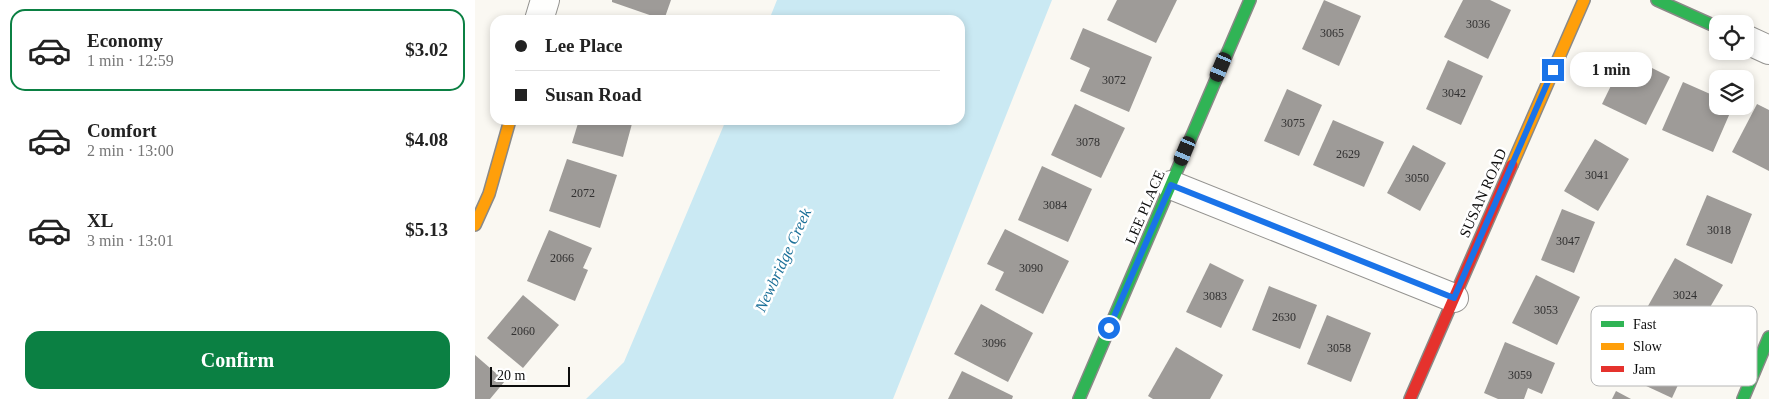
<!DOCTYPE html>
<html lang="en">
<head>
<meta charset="utf-8">
<style>
  :root { --surface:#fff; --page:#f6f6f6; --text:#222; --muted:#767676; --line:#e0e0e0; --accent:#0b8043 }
  body { margin:0; font-family:"Times New Roman",serif; background:var(--page); color:var(--text); height:100vh; display:flex; flex-direction:column; font-size:19px; white-space:nowrap }
  * { box-sizing:border-box; margin:0 }
  p { font-size:16px; color:var(--muted) }
  .icon { flex:none; width:28px; height:28px; fill:none; stroke:currentColor; stroke-width:2; stroke-linecap:round; stroke-linejoin:round }
  .map { position:relative; flex:1; overflow:hidden }
  .sheet { display:flex; flex-direction:column; background:var(--surface); width:475px }
  .sheet>* { flex:none }
  .banner { position:absolute; left:15px; top:15px; width:475px; height:110px; border-radius:15px; box-shadow:0 2px 8px #0003; display:grid; align-content:center; height:110px; padding:0 25px; background:var(--surface) }
  .controls { position:absolute; left:1234px; top:15px; display:grid; gap:10px }
  .controls a { display:grid; place-items:center; width:45px; height:45px; border-radius:10px; background:var(--surface); box-shadow:0 2px 8px #0003; font-size:25px }
  .scale { position:absolute; left:15px; bottom:12px; width:80px; box-sizing:border-box; padding-left:5px; border:2px solid #0d0d0d; border-top:0; font-size:14px; line-height:18px; white-space:nowrap; color:#0d0d0d; -webkit-text-stroke:4px #fff; paint-order:stroke }
  .end { position:absolute; width:22px; height:22px; margin:-11px; border:6px solid #1a73e8; background:#fff; box-shadow:0 0 0 2px #fff }
  .from { border-radius:50% }
  .bubble { position:absolute; height:35px; border-radius:15px; background:var(--surface); box-shadow:0 2px 8px #0003; font-size:16px; font-weight:700; line-height:35px; text-align:center }
  .car { position:absolute; width:15px; height:30px; margin:-15px -8px; border-radius:6px; box-shadow:0 0 4px 1px #0007; background:linear-gradient(#222 24%,#8ab4d8 0 40%,#222 0 76%,#8ab4d8 0 86%,#222 0) }
  .banner b { display:flex; align-items:center; gap:18px; height:48px; font-size:19px }
  .banner b+b { border-top:1px solid var(--line) }
  .banner i { width:12px; height:12px; background:var(--text) }
  ul { padding:9px 0 0; list-style:none }
  li { display:flex; align-items:center; gap:15px; height:82px; margin:0 10px 8px; padding:0 15px; border:2px solid transparent; border-radius:15px }
  li div { flex:1 }
  li b { display:block; font-size:19px }
  li em { font-style:normal; font-weight:700 }
  li.selected { border-color:var(--accent) }
  li>.icon { width:45px; height:45px; stroke-width:1.5 }
  .cta { display:flex; gap:10px; margin-top:auto; padding:10px 25px }
  .cta a { flex:1; height:58px; border-radius:15px; background:var(--accent); color:#fff; font-size:20px; font-weight:700; line-height:58px; text-align:center }
  main { display:flex; flex:1; min-height:0 }
  .map>svg:first-child { display:block }
</style>
</head>
<body>
<main>
<section class="sheet">
<ul>
<li class="selected"><svg class="icon" aria-label="car" viewBox="0 0 24 24"><path d="M5 17H2v-5l4-1 3-4h7l3 4 3 1v5h-3M9 17h6M6 11h13"/><circle cx="7" cy="17" r="2"/><circle cx="17" cy="17" r="2"/></svg><div><b>Economy</b><p>1 min · 12:59</p></div><em>$3.02</em></li>
<li><svg class="icon" aria-label="car" viewBox="0 0 24 24"><path d="M5 17H2v-5l4-1 3-4h7l3 4 3 1v5h-3M9 17h6M6 11h13"/><circle cx="7" cy="17" r="2"/><circle cx="17" cy="17" r="2"/></svg><div><b>Comfort</b><p>2 min · 13:00</p></div><em>$4.08</em></li>
<li><svg class="icon" aria-label="car" viewBox="0 0 24 24"><path d="M5 17H2v-5l4-1 3-4h7l3 4 3 1v5h-3M9 17h6M6 11h13"/><circle cx="7" cy="17" r="2"/><circle cx="17" cy="17" r="2"/></svg><div><b>XL</b><p>3 min · 13:01</p></div><em>$5.13</em></li>
</ul>
<div class="cta"><a>Confirm</a></div>
</section>
<div class="map">
<svg width="1294" height="399" viewBox="0 0 1294 399">
  <rect width="100%" height="100%" fill="#faf8f2"/>
  <polygon fill="#cae9f3" points="302,0 577,0 418,399 111,399 149,362 251,120 485,120 485,20 294,20"/>
  <g fill="#9e9b98">
    <polygon points="137,0 196,0 189,20 137,2"/>
    <polygon points="642,0 702,0 681,43 632,20"/>
    <polygon points="849,0 886,16 864,66 827,49"/>
    <polygon points="988,0 1015,0 1036,10 1013,59 969,37"/>
    <polygon points="608,28 677,57 654,112 605,91 615,68 595,59"/>
    <polygon points="1151,55 1195,77 1171,125 1127,104"/>
    <polygon points="973,60 1008,76 986,125 951,109"/>
    <polygon points="1208,82 1242,97 1242,106 1258,106 1238,152 1187,130"/>
    <polygon points="812,89 847,105 824,156 789,141"/>
    <polygon points="600,104 650,128 626,178 576,155"/>
    <polygon points="1282,104 1294,110 1294,171 1257,152"/>
    <polygon points="104,120 158,120 148,157 97,143"/>
    <polygon points="858,120 909,142 889,187 838,165"/>
    <polygon points="1120,139 1154,159 1123,211 1089,191"/>
    <polygon points="938,145 971,163 945,211 912,193"/>
    <polygon points="92,159 142,175 125,228 74,211"/>
    <polygon points="567,166 617,189 593,242 543,220"/>
    <polygon points="1232,195 1277,214 1257,264 1211,245"/>
    <polygon points="1087,209 1120,222 1099,273 1066,260"/>
    <polygon points="530,229 594,261 568,314 520,290 529,272 512,264"/>
    <polygon points="74,230 117,248 108,268 113,270 100,301 52,281"/>
    <polygon points="1200,258 1248,285 1220,333 1173,306"/>
    <polygon points="735,263 769,280 746,328 711,312"/>
    <polygon points="1061,275 1105,297 1082,345 1037,323"/>
    <polygon points="794,286 842,305 825,349 777,330"/>
    <polygon points="48,295 84,325 48,368 12,338"/>
    <polygon points="506,304 558,333 533,382 479,354"/>
    <polygon points="852,315 896,333 876,382 832,364"/>
    <polygon points="1177,328 1220,348 1197,398 1154,378"/>
    <polygon points="1030,342 1080,363 1067,394 1053,388 1049,399 1023,399 1009,393"/>
    <polygon points="701,347 748,375 735,399 678,399 673,396"/>
    <polygon points="0,355 30,381 15,399 0,399"/>
    <polygon points="487,371 538,396 537,399 473,399"/>
    <polygon points="1141,391 1156,399 1137,399"/>
  </g>
  <g fill="none" stroke-linecap="round" stroke-linejoin="round">
    <defs>
      <g id="street">
        <polyline points="64,20 70,0"/>
        <polyline points="1270,39 1294,50"/>
        <polyline points="696,185 979,298"/>
      </g>
      <g id="fast">
        <polyline points="1182,0 1242,27"/>
        <polyline points="604,399 775,0"/>
        <polyline points="1268,399 1294,337"/>
      </g>
      <g id="slow">
        <polyline points="1037,165 1109,0"/>
        <polyline points="0,225 14,194 35,120"/>
      </g>
      <polyline id="jam" points="935,399 1037,165"/>
    </defs>
    <use href="#street" stroke="#949390" stroke-width="30"/>
    <use href="#fast" stroke="#8a8987" stroke-width="14"/>
    <use href="#slow" stroke="#8a8987" stroke-width="14"/>
    <use href="#jam" stroke="#8a8987" stroke-width="14"/>
    <use href="#street" stroke="#fefefd" stroke-width="28"/>
    <use href="#fast" stroke="#30b455" stroke-width="11"/>
    <use href="#slow" stroke="#ff9f0a" stroke-width="11"/>
    <use href="#jam" stroke="#e5322d" stroke-width="11"/>
  </g>
  <g fill="none" stroke-linecap="round" stroke-linejoin="round">
    <polyline stroke="#1a73e8" stroke-width="6" points="634,328 696,185 979,298 1078,70"/>
  </g>
  <g text-anchor="middle" dominant-baseline="central" stroke-width="5" stroke-linejoin="round" paint-order="stroke">
    <g font-size="12" fill="#313030">
      <text x="1003" y="24">3036</text>
      <text x="857" y="33">3065</text>
      <text x="639" y="80">3072</text>
      <text x="979" y="93">3042</text>
      <text x="818" y="123">3075</text>
      <text x="613" y="142">3078</text>
      <text x="873" y="154">2629</text>
      <text x="1122" y="175">3041</text>
      <text x="942" y="178">3050</text>
      <text x="108" y="193">2072</text>
      <text x="580" y="205">3084</text>
      <text x="1244" y="230">3018</text>
      <text x="1093" y="241">3047</text>
      <text x="87" y="258">2066</text>
      <text x="556" y="268">3090</text>
      <text x="1210" y="295">3024</text>
      <text x="740" y="296">3083</text>
      <text x="1071" y="310">3053</text>
      <text x="809" y="317">2630</text>
      <text x="48" y="331">2060</text>
      <text x="519" y="343">3096</text>
      <text x="864" y="348">3058</text>
      <text x="1045" y="375">3059</text>
    </g>
    <g font-size="15" fill="#0d0d0d" stroke="#fff">
      <text transform="translate(1008 193) rotate(-66)">SUSAN ROAD</text>
      <text transform="translate(670 207) rotate(-67)">LEE PLACE</text>
    </g>
    <g font-size="16" font-style="italic" fill="#1d7199" stroke="#fff">
      <text transform="translate(308 260) rotate(-65)">Newbridge Creek</text>
    </g>
  </g>
  <rect x="1116" y="306" width="166" height="80" rx="8" fill="#fff" stroke="#b6b6b6" stroke-width="1"/>
  <rect x="1126" y="321" width="23" height="6" fill="#30b455"/>
  <rect x="1126" y="343" width="23" height="7" fill="#ff9f0a"/>
  <rect x="1126" y="366" width="23" height="6" fill="#e5322d"/>
  <g font-size="14" fill="#0d0d0d">
    <text x="1158" y="329">Fast</text>
    <text x="1158" y="351">Slow</text>
    <text x="1158" y="374">Jam</text>
  </g>
</svg>
<div class="controls">
<a><svg class="icon" aria-label="locate" viewBox="0 0 24 24"><circle cx="12" cy="12" r="6"/><path d="M12 2v4M12 18v4M2 12h4M18 12h4"/></svg></a>
<a><svg class="icon" aria-label="layers" viewBox="0 0 24 24"><path d="M12 4l9 5-9 5-9-5zM3 14l9 5 9-5"/></svg></a>
</div>
<div class="scale">20 m</div>
<i class="end from" style="left:634px;top:328px"></i>
<i class="end" style="left:1078px;top:70px"></i>
<div class="bubble" style="left:1095px;top:52px;width:82px">1 min</div>
<i class="car" style="left:746px;top:67px;rotate:203deg"></i>
<i class="car" style="left:710px;top:151px;rotate:203deg"></i>
<div class="banner">
<b><i class="from"></i>Lee Place</b>
<b><i></i>Susan Road</b>
</div>
</div>
</main>
</body>
</html>
